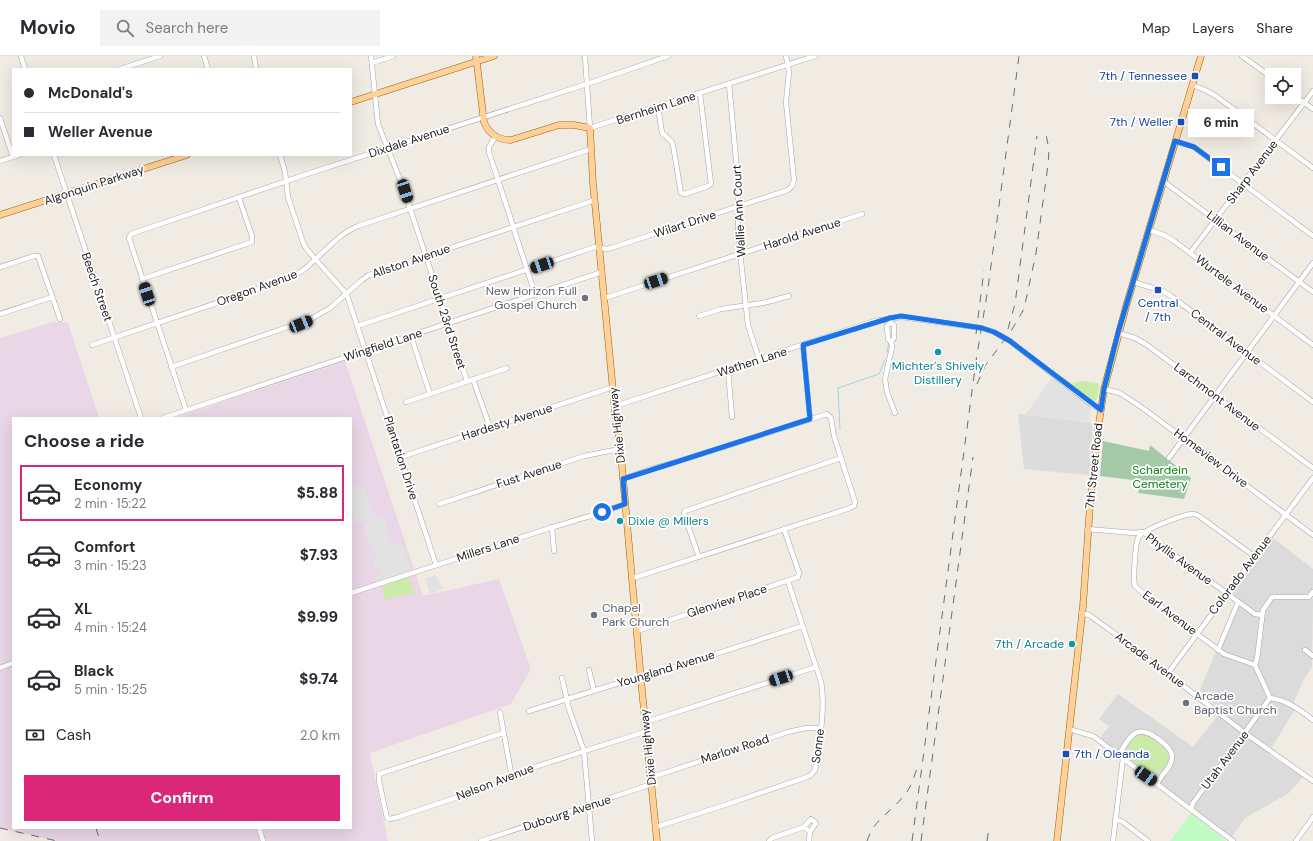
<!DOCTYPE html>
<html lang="en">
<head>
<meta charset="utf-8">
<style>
  :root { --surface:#fff; --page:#f2f2f3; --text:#2b2b33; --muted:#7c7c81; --line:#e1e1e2; --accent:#db2777 }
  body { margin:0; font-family:"DM Sans",sans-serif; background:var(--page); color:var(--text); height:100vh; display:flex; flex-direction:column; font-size:15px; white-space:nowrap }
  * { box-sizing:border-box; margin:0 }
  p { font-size:13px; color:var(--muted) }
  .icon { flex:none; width:22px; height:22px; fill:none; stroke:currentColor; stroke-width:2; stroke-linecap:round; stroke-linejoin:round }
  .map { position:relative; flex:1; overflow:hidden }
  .panel { position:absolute; left:12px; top:361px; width:340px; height:412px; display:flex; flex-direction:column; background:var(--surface); border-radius:0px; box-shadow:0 4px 16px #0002 }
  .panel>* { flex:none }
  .top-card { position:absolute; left:12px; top:12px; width:340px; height:88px; border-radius:0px; box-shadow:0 4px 16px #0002; display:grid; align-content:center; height:88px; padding:0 12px; background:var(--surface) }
  .fabs { position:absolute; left:1265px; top:12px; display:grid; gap:8px }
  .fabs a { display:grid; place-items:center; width:36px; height:36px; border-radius:0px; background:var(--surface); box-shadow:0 4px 16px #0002; font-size:20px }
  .end { position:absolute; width:18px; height:18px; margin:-9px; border:5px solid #1a73e8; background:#fff; box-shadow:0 0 0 2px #fff }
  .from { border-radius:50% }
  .bubble { position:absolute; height:28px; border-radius:0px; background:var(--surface); box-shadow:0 4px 16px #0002; font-size:13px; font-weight:800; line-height:28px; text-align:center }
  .car { position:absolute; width:12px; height:24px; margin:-12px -6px; border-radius:5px; box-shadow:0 0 3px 1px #0007; background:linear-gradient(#222 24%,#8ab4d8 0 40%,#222 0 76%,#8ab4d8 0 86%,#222 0) }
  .top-card b { display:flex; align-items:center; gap:14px; height:38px; font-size:15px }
  .top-card b+b { border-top:1px solid var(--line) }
  .top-card i { width:10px; height:10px; background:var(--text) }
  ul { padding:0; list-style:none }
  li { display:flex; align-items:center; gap:12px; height:56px; margin:0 8px 6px; padding:0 4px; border:2px solid transparent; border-radius:0px }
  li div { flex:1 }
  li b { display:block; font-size:15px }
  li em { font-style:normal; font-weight:800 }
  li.on { border-color:var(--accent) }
  li>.icon { width:36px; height:36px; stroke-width:1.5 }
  h2 { padding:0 12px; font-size:18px; line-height:48px }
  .pay { display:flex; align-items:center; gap:10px; height:44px; padding:0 12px; font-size:15px }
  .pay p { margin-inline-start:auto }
  .action { display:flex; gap:8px; margin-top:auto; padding:8px 12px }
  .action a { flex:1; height:46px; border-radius:0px; background:var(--accent); color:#fff; font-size:16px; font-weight:800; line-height:46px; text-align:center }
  header { display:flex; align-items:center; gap:24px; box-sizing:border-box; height:56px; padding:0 20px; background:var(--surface); border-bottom:1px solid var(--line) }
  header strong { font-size:19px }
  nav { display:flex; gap:22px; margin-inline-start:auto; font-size:14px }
  .search { width:280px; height:36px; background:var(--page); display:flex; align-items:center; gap:10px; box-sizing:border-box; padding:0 14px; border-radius:0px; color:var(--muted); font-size:15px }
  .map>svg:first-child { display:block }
</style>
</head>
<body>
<header>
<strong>Movio</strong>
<div class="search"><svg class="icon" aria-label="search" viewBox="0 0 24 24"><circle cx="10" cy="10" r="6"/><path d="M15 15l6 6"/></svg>Search here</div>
<nav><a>Map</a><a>Layers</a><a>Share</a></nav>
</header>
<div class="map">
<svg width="1313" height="785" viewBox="0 0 1313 785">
  <rect width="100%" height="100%" fill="#f0ece4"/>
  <g fill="#dcdbdb">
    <polygon points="1018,358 1093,367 1089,419 1024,413"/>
    <polygon points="1272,481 1313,513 1313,532 1309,539 1313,543 1312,611 1303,625 1294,646 1295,653 1268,698 1303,721 1289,737 1245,762 1232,781 1100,682 1109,670 1099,663 1118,638 1193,691 1222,654 1199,636 1236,548 1230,537"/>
  </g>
  <polygon fill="#e9d6e6" points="53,266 68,267 99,362 13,362 13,772 351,772 351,362 175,362 345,305 423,540 499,523 531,613 511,648 370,697 388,785 57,785 0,772 0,282"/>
  <g fill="#cbeba8">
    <polygon points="1053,312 1055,312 1054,315 1070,326 1074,327 1081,325 1097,327 1099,329 1097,343 1094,345 1086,342 1053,316"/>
    <polygon points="404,522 409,523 415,538 410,538 409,537 385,544 382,535 384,530"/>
    <path d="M1138,678C1146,677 1170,692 1169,701C1169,706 1164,711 1161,715L1158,713L1154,718L1157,720L1156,721H1153L1122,698L1123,695L1127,697L1130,692L1127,690L1133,681Z"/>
  </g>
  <polygon fill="#a4c9a9" points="1103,385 1149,395 1150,389 1191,422 1184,443 1138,437 1141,425 1100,420"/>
  <polygon fill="#c0fbc3" points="1191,757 1226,785 1170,785"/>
  <g fill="#e2e2e2">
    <polygon points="1052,322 1091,351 1089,367 1025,359"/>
    <polygon points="360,429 361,431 364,430 373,458 384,463 392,487 403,491 402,493 406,498 411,512 415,514 376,527 374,521 382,518 379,512 375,512 373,505 376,504 375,500 362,468 370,466 371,464 366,464 356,467 351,452 351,432"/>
    <polygon points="436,519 443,533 430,538 425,522"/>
  </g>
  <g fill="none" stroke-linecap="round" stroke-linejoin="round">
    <g stroke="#a3d2df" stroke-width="1">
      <polyline points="872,269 883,266 887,268"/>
      <polyline points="887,296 889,287"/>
      <polyline points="840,373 838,332 879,318 885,304"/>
    </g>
    <defs>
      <g id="minor">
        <polyline points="21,0 25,13"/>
        <polyline points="204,0 208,13"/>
        <polyline points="254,0 256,13"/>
        <polyline points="371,0 378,68 403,131 467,325"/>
        <polyline points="585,0 590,72 815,0"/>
        <polyline points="1242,0 1272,22"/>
        <polyline points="372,7 393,0"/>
        <polyline points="120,13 160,0"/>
        <polyline points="729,28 738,125 738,178 748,269 759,303"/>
        <polyline points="1192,29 1205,34 1216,40 1313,112"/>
        <polyline points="1294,39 1313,53"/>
        <polyline points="658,51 662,77 671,85 673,89 681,137 685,138 708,130 711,128 700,37"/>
        <polyline points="0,62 13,101"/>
        <polyline points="495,81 489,91 489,96 535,238"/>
        <polyline points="1175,85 1194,91 1313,180"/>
        <polyline points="54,99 141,362"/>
        <polyline points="280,99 285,116 288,141 304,189 309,196 344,235 348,242 436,509"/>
        <polyline points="0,105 19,99"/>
        <polyline points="1163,125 1313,236"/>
        <polyline points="1149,174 1164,179 1174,185 1313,289"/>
        <polyline points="1190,197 1313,35"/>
        <polyline points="0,211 34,200 38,200 60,263"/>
        <polyline points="142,223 252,186 252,180 239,142"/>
        <polyline points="1133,226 1163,235 1171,240 1313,346"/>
        <polyline points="605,242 862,158"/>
        <polyline points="0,258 52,241"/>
        <polyline points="699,260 721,253 763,247 789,240"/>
        <polyline points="890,262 890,267 894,269 894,282 891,286 888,283 887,270 890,267"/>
        <polyline points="357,270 586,194 595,191 607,193 611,192 788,134 792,130 794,124 786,46 789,16 786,0"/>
        <polyline points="1118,277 1135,282 1147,289 1313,412"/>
        <polyline points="411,280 430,338"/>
        <polyline points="891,286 892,291 885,323 887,336 895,357"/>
        <path d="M92,289L288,223C315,211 331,181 358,170L591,93"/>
        <polyline points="803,289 810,363"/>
        <polyline points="171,311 311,263 330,252 362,224 369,219 595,144"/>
        <polyline points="728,314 732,361"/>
        <polyline points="473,323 490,372"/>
        <polyline points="1104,333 1120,337 1144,353 1313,479"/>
        <polyline points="406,346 507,312"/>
        <polyline points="615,350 875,265 901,261 982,272 994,276 1010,285 1091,348 1101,354"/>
        <polyline points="186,354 129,182 131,178 310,117 587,28 668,0"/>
        <polyline points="163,362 602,216"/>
        <polyline points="401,401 613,331"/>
        <polyline points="1169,402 1313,207"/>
        <polyline points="623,423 648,414 673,407 827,358 831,362 834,380 855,446 854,450 850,452 633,522"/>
        <polyline points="439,448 584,400 620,393"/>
        <polyline points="552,471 554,495"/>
        <polyline points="1087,473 1134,477 1143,476 1255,558 1262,559"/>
        <path d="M1254,500L1199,460C1197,459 1196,458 1193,458C1185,458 1141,474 1138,482C1135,490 1134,516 1134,525L1135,530L1144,538L1224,598L1255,609"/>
        <polyline points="699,501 685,461 684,457 685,455 841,402"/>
        <polyline points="351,537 550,472 590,460 625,448"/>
        <polyline points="1081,557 1089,559 1110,574 1245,677 1313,725"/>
        <polyline points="637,575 798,521 799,517 784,473"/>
        <polyline points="1218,594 1238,546"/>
        <polyline points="1305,594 1313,600"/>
        <polyline points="0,612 13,607"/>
        <polyline points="589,614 594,635"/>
        <polyline points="1168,617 1313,422"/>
        <polyline points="562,622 569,653 584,695 592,785"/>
        <polyline points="1270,642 1255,609 1257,603 1263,554 1272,541 1309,541 1313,536"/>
        <path d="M1270,642C1287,644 1300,654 1313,664"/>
        <polyline points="529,655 635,622 648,620 666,614 802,570"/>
        <polyline points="500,656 512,722"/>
        <polyline points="646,666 816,611"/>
        <polyline points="1069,673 1093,680 1233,785"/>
        <polyline points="503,677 379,718 379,725 387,762 390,763 398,761 506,725 521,716 535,711 647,675"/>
        <path d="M1119,699C1123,692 1130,678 1138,676C1148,673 1173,691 1172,701C1172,711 1161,719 1157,728"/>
        <polyline points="652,721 788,676 806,672 820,672"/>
        <polyline points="1191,753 1193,747 1270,642"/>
        <polyline points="1115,763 1123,766 1148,785"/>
        <path d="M656,771L728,748L807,721L811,719L815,714C819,688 826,652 821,626L788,525"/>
        <polyline points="804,771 811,763 816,767 810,776"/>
        <polyline points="259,772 263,785"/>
        <polyline points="481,785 652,728"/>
        <polyline points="769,785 772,782 804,771 810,776 809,785"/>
        <polyline points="1113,785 1123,702"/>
        <polyline points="1296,785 1313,761"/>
      </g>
      <g id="major">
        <path d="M476,0L484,66C489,78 498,84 511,84L559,69H574L590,72L593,127L615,355L620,388L641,624L657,785"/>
        <polyline points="351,46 494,0"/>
        <polyline points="0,159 187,99"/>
        <polyline points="1057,785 1083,550 1090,449 1098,374 1104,333 1127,247 1201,0"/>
      </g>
    </defs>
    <use href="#minor" stroke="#a5a5a5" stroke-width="5.5"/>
    <use href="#major" stroke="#996300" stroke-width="7"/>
    <use href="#minor" stroke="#fff" stroke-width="4.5"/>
    <use href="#major" stroke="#ffd19a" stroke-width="6"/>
    <g stroke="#6c6c6c" stroke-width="1" stroke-dasharray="8 8" stroke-linecap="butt">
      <polyline points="1008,273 1015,248 1037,80"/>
      <polyline points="976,278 984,214"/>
      <polyline points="977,328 985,310 1011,275 1024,253 1036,197 1048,109 1049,94 1045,73"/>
      <polyline points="0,772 57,785"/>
      <polyline points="96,772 100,785"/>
      <path d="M867,785C875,762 888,759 902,742C911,733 914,721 918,709"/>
      <polyline points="912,785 976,305 988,232 1019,0"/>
      <polyline points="921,785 973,401"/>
      <polyline points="987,785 989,772"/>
    </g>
  </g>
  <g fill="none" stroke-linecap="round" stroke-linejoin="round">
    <polyline stroke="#1a73e8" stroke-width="5" points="602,456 625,448 623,423 810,363 803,289 890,262 901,260 915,262 982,272 994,276 1010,285 1101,354 1104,333 1118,277 1175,85 1194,91 1221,111"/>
  </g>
  <g fill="#1a4fb4" stroke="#fff" stroke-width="1.5">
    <rect x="1191" y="16" width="8" height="8" rx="2"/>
    <rect x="1177" y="62" width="8" height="8" rx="2"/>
    <rect x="1154" y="230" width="8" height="8" rx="2"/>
    <rect x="1062" y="694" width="8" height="8" rx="2"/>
  </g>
  <g fill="#6b7280" stroke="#fff" stroke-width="1.5">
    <circle cx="585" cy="242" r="4"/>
    <circle cx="594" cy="559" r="4"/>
    <circle cx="1186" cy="647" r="4"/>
  </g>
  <g fill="#0f9aa8" stroke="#fff" stroke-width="1.5">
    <circle cx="938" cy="296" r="4"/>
    <circle cx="620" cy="465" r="4"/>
    <circle cx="1072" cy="588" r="4"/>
  </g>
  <g text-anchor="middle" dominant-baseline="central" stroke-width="3.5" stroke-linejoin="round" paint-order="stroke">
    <g font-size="12" fill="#164399" stroke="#fff" text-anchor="end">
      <text x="1187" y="20">7th / Tennessee</text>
      <text x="1173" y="66">7th / Weller</text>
      <text x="1158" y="247" text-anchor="middle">Central<tspan x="1158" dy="14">/ 7th</tspan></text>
      <text x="1074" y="698" text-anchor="start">7th / Oleanda</text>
    </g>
    <g font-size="12" fill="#1e1e1e" stroke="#fff">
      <text transform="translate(656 52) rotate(-18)">Bernheim Lane</text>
      <text transform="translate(409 85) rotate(-18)">Dixdale Avenue</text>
      <text transform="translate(1252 116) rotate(-53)">Sharp Avenue</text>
      <text transform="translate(94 129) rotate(-18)">Algonquin Parkway</text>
      <text transform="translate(739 155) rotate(-93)">Wallie Ann Court</text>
      <text transform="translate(685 168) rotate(-18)">Wilart Drive</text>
      <text transform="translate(802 178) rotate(-18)">Harold Avenue</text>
      <text transform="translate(1238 180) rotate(37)">Lillian Avenue</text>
      <text transform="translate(411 205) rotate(-19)">Allston Avenue</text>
      <text transform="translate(1232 228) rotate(37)">Wurtele Avenue</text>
      <text transform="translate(97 231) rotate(71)">Beech Street</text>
      <text transform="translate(257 232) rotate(-20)">Oregon Avenue</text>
      <text transform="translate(447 266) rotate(72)">South 23rd Street</text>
      <text transform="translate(1226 281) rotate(37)">Central Avenue</text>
      <text transform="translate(383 289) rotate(-18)">Wingfield Lane</text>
      <text transform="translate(752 306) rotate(-18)">Wathen Lane</text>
      <text transform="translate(1217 341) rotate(37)">Larchmont Avenue</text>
      <text transform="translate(507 366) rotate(-18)">Hardesty Avenue</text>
      <text transform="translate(617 369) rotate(-96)">Dixie Highway</text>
      <text transform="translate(401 402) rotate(72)">Plantation Drive</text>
      <text transform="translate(1211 402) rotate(37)">Homeview Drive</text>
      <text transform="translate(1094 410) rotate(-84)">7th Street Road</text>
      <text transform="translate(529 418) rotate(-18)">Fust Avenue</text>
      <text transform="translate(488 492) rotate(-18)">Millers Lane</text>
      <text transform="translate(1179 503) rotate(36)">Phyllis Avenue</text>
      <text transform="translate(1240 519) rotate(-53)">Colorado Avenue</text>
      <text transform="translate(727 545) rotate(-18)">Glenview Place</text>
      <text transform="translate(1170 557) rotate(37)">Earl Avenue</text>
      <text transform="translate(1150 604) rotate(37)">Arcade Avenue</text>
      <text transform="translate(666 613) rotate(-17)">Youngland Avenue</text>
      <text transform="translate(818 690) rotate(-83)">Sonne</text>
      <text transform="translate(648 691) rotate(-96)">Dixie Highway</text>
      <text transform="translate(735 693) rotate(-18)">Marlow Road</text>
      <text transform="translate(1225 704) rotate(-53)">Utah Avenue</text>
      <text transform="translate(495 726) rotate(-21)">Nelson Avenue</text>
      <text transform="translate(567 757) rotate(-18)">Dubourg Avenue</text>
    </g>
    <g font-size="12" fill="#5b616d" stroke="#fff" text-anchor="start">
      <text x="577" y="235" text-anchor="end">New Horizon Full<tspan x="577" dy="14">Gospel Church</tspan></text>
      <text x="602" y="552">Chapel<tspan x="602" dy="14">Park Church</tspan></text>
      <text x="1194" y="640">Arcade<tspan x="1194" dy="14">Baptist Church</tspan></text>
    </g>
    <g font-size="12" fill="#0d838f" stroke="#fff">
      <text x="938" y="310">Michter's Shively<tspan x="938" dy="14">Distillery</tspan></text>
      <text x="628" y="465" text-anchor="start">Dixie @ Millers</text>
      <text x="1064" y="588" text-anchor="end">7th / Arcade</text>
    </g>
    <g font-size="12" fill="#088110" stroke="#fff">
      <text x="1160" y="414">Schardein<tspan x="1160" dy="14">Cemetery</tspan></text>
    </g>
  </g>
</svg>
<div class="fabs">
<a><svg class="icon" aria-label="locate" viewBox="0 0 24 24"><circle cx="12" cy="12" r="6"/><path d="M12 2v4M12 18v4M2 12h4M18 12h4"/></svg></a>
</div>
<i class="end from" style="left:602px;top:456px"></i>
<i class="end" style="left:1221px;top:111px"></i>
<div class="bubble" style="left:1188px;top:53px;width:66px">6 min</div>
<i class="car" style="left:405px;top:135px;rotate:162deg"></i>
<i class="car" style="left:542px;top:209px;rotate:251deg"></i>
<i class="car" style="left:656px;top:225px;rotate:72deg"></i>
<i class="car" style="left:147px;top:238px;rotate:342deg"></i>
<i class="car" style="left:301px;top:268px;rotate:68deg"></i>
<i class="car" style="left:781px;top:622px;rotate:252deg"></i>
<i class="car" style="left:1146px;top:720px;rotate:125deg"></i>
<div class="top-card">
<b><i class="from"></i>McDonald's</b>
<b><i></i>Weller Avenue</b>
</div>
<section class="panel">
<h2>Choose a ride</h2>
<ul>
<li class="on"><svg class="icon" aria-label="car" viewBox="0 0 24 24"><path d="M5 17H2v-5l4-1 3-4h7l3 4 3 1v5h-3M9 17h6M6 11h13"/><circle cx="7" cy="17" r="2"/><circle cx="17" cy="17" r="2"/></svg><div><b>Economy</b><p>2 min · 15:22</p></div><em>$5.88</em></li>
<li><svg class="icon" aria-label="car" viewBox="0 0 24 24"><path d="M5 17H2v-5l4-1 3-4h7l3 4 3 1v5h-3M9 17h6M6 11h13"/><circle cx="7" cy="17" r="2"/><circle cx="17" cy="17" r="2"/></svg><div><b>Comfort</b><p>3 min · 15:23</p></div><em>$7.93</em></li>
<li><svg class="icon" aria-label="car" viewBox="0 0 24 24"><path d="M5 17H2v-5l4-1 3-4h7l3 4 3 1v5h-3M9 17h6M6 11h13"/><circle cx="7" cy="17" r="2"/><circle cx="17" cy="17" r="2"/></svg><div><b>XL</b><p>4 min · 15:24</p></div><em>$9.99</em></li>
<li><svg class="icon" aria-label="car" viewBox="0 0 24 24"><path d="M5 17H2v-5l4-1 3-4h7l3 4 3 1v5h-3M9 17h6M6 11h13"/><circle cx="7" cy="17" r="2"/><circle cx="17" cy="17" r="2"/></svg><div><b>Black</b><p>5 min · 15:25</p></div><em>$9.74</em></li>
</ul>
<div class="pay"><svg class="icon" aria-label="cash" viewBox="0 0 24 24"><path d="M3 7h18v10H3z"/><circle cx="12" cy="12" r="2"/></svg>Cash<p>2.0 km</p></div>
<div class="action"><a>Confirm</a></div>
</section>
</div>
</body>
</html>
